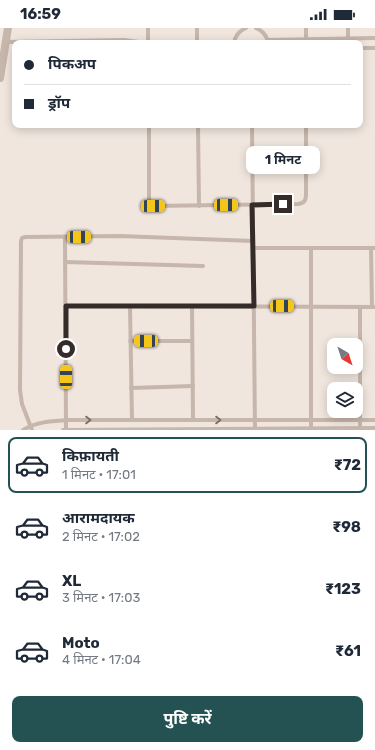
<!DOCTYPE html>
<html lang="hi">
<head>
<meta charset="utf-8">
<style>
  :root { --surface:#fff; --page:#f2f2f3; --text:#1f2937; --muted:#747a83; --line:#e0e1e3; --accent:#245252 }
  body { margin:0; font-family:Rubik,"Noto Sans Devanagari",sans-serif; background:var(--page); color:var(--text); height:100vh; display:flex; flex-direction:column; font-size:15px; white-space:nowrap }
  * { box-sizing:border-box; margin:0 }
  p { font-size:13px; color:var(--muted) }
  .icon { flex:none; width:22px; height:22px; fill:none; stroke:currentColor; stroke-width:2; stroke-linecap:round; stroke-linejoin:round }
  .map { position:relative; height:402px; overflow:hidden }
  .panel { display:flex; flex-direction:column; background:var(--surface); flex:1 }
  .panel>* { flex:none }
  .guide { position:absolute; left:12px; top:12px; width:351px; height:88px; border-radius:8px; box-shadow:0 2px 10px #0003; display:grid; align-content:center; height:88px; padding:0 12px; background:var(--surface) }
  .needle { width:26px; rotate:141deg }
  .buttons { position:absolute; left:327px; top:310px; display:grid; gap:8px }
  .buttons a { display:grid; place-items:center; width:36px; height:36px; border-radius:8px; background:var(--surface); box-shadow:0 2px 10px #0003; font-size:20px }
  .end { position:absolute; width:18px; height:18px; margin:-9px; border:5px solid #352c2a; background:#fff; box-shadow:0 0 0 2px #fff }
  .from { border-radius:50% }
  .bubble { position:absolute; height:28px; border-radius:8px; background:var(--surface); box-shadow:0 2px 10px #0003; font-size:13px; font-weight:700; line-height:28px; text-align:center }
  .car { position:absolute; width:12px; height:24px; margin:-12px -6px; border-radius:5px; box-shadow:0 0 3px 1px #0007; background:linear-gradient(#f5c518 24%,#345 0 40%,#f5c518 0 76%,#345 0 86%,#f5c518 0) }
  .guide b { display:flex; align-items:center; gap:14px; height:38px; font-size:15px }
  .guide b+b { border-top:1px solid var(--line) }
  .guide i { width:10px; height:10px; background:var(--text) }
  ul { padding:7px 0 0; list-style:none }
  li { display:flex; align-items:center; gap:12px; height:56px; margin:0 8px 6px; padding:0 4px; border:2px solid transparent; border-radius:8px }
  li div { flex:1 }
  li b { display:block; font-size:15px }
  li em { font-style:normal; font-weight:700 }
  li.on { border-color:var(--accent) }
  li>.icon { width:36px; height:36px; stroke-width:1.5 }
  .cta { display:flex; gap:8px; margin-top:auto; padding:8px 12px }
  .cta a { flex:1; height:46px; border-radius:8px; background:var(--accent); color:#fff; font-size:16px; font-weight:700; line-height:46px; text-align:center }
  .status { display:flex; justify-content:space-between; align-items:center; height:28px; padding:0 20px; background:var(--surface); direction:ltr }
  .status svg { height:11px; fill:currentColor }
  .map>svg:first-child { display:block }
</style>
</head>
<body>
<div class="status"><b>16:59</b><svg viewBox="0 0 49 12"><path d="M0 12V9h3v3zM5 12V6h3v6zM10 12V3h3v9zM15 12V0h3v12zM26 1h20v11H26zM47 4h2v5h-2z"/></svg></div>
<div class="map">
<svg width="375" height="402" viewBox="0 0 375 402">
  <rect width="100%" height="100%" fill="#f0e6de"/>
  <g fill="none" stroke-linecap="round" stroke-linejoin="round">
    <g stroke="#c6b6ab" stroke-width="4">
      <path d="M256,0C263,3 267,7 268,15"/>
      <polyline points="268,12 375,10"/>
      <polyline points="6,14 124,12 146,15"/>
      <polyline points="148,15 148,0"/>
      <polyline points="197,15 197,0"/>
      <path d="M234,15C235,8 239,3 246,0"/>
      <polyline points="306,15 306,0"/>
      <polyline points="348,15 348,0"/>
      <polyline points="360,20 375,20"/>
      <path d="M149,97V171L151,177L153,178L298,176C304,175 306,173 306,166V97"/>
      <polyline points="198,97 199,178"/>
      <polyline points="252,97 255,402"/>
      <polyline points="65,209 66,402"/>
      <polyline points="253,220 375,220"/>
      <polyline points="371,220 372,279"/>
      <polyline points="311,221 311,402"/>
      <polyline points="65,234 203,238"/>
      <polyline points="66,278 375,279"/>
      <polyline points="130,278 132,392"/>
      <polyline points="192,278 193,392"/>
      <polyline points="360,279 360,402"/>
      <polyline points="130,313 192,313"/>
      <polyline points="131,360 193,358"/>
      <path d="M23,402C38,393 54,393 70,392H375"/>
      <polyline points="32,402 22,376 20,362 21,213 22,210 25,209 120,208 253,213"/>
      <polyline points="63,402 375,400"/>
    </g>
    <polyline stroke="#c6b6ab" stroke-width="8" points="0,50 8,0"/>
  </g>
  <defs><path id="oneway-chevron" d="M-2-3.5L2.5 0L-2 3.5" fill="none" stroke-width="1.6" stroke-linecap="round" stroke-linejoin="round"/></defs>
  <g stroke="#766a64">
    <use href="#oneway-chevron" transform="translate(88 392)"/>
    <use href="#oneway-chevron" transform="translate(218 392)"/>
  </g>
  <g fill="none" stroke-linecap="round" stroke-linejoin="round">
    <polyline stroke="#352c2a" stroke-width="5" points="66,321 66,278 254,278 252,177 283,176"/>
  </g>
</svg>
<div class="buttons">
<a><svg class="needle" viewBox="-14 -14 28 28"><path d="M0-13l5 13h-10z" fill="#e53935"/><path d="M0 13l5-13h-10z" fill="#747a83"/></svg></a>
<a><svg class="icon" aria-label="layers" viewBox="0 0 24 24"><path d="M12 4l9 5-9 5-9-5zM3 14l9 5 9-5"/></svg></a>
</div>
<i class="end from" style="left:66px;top:321px"></i>
<i class="end" style="left:283px;top:176px"></i>
<div class="bubble" style="left:246px;top:118px;width:74px">1 मिनट</div>
<i class="car" style="left:226px;top:177px;rotate:89deg"></i>
<i class="car" style="left:153px;top:178px;rotate:89deg"></i>
<i class="car" style="left:79px;top:209px;rotate:90deg"></i>
<i class="car" style="left:282px;top:278px;rotate:90deg"></i>
<i class="car" style="left:146px;top:313px;rotate:270deg"></i>
<i class="car" style="left:66px;top:349px;rotate:0deg"></i>
<div class="guide">
<b><i class="from"></i>पिकअप</b>
<b><i></i>ड्रॉप</b>
</div>
</div>
<section class="panel">
<ul>
<li class="on"><svg class="icon" aria-label="car" viewBox="0 0 24 24"><path d="M5 17H2v-5l4-1 3-4h7l3 4 3 1v5h-3M9 17h6M6 11h13"/><circle cx="7" cy="17" r="2"/><circle cx="17" cy="17" r="2"/></svg><div><b>किफ़ायती</b><p>1 मिनट · 17:01</p></div><em>₹72</em></li>
<li><svg class="icon" aria-label="car" viewBox="0 0 24 24"><path d="M5 17H2v-5l4-1 3-4h7l3 4 3 1v5h-3M9 17h6M6 11h13"/><circle cx="7" cy="17" r="2"/><circle cx="17" cy="17" r="2"/></svg><div><b>आरामदायक</b><p>2 मिनट · 17:02</p></div><em>₹98</em></li>
<li><svg class="icon" aria-label="car" viewBox="0 0 24 24"><path d="M5 17H2v-5l4-1 3-4h7l3 4 3 1v5h-3M9 17h6M6 11h13"/><circle cx="7" cy="17" r="2"/><circle cx="17" cy="17" r="2"/></svg><div><b>XL</b><p>3 मिनट · 17:03</p></div><em>₹123</em></li>
<li><svg class="icon" aria-label="car" viewBox="0 0 24 24"><path d="M5 17H2v-5l4-1 3-4h7l3 4 3 1v5h-3M9 17h6M6 11h13"/><circle cx="7" cy="17" r="2"/><circle cx="17" cy="17" r="2"/></svg><div><b>Moto</b><p>4 मिनट · 17:04</p></div><em>₹61</em></li>
</ul>
<div class="cta"><a>पुष्टि करें</a></div>
</section>
</body>
</html>
